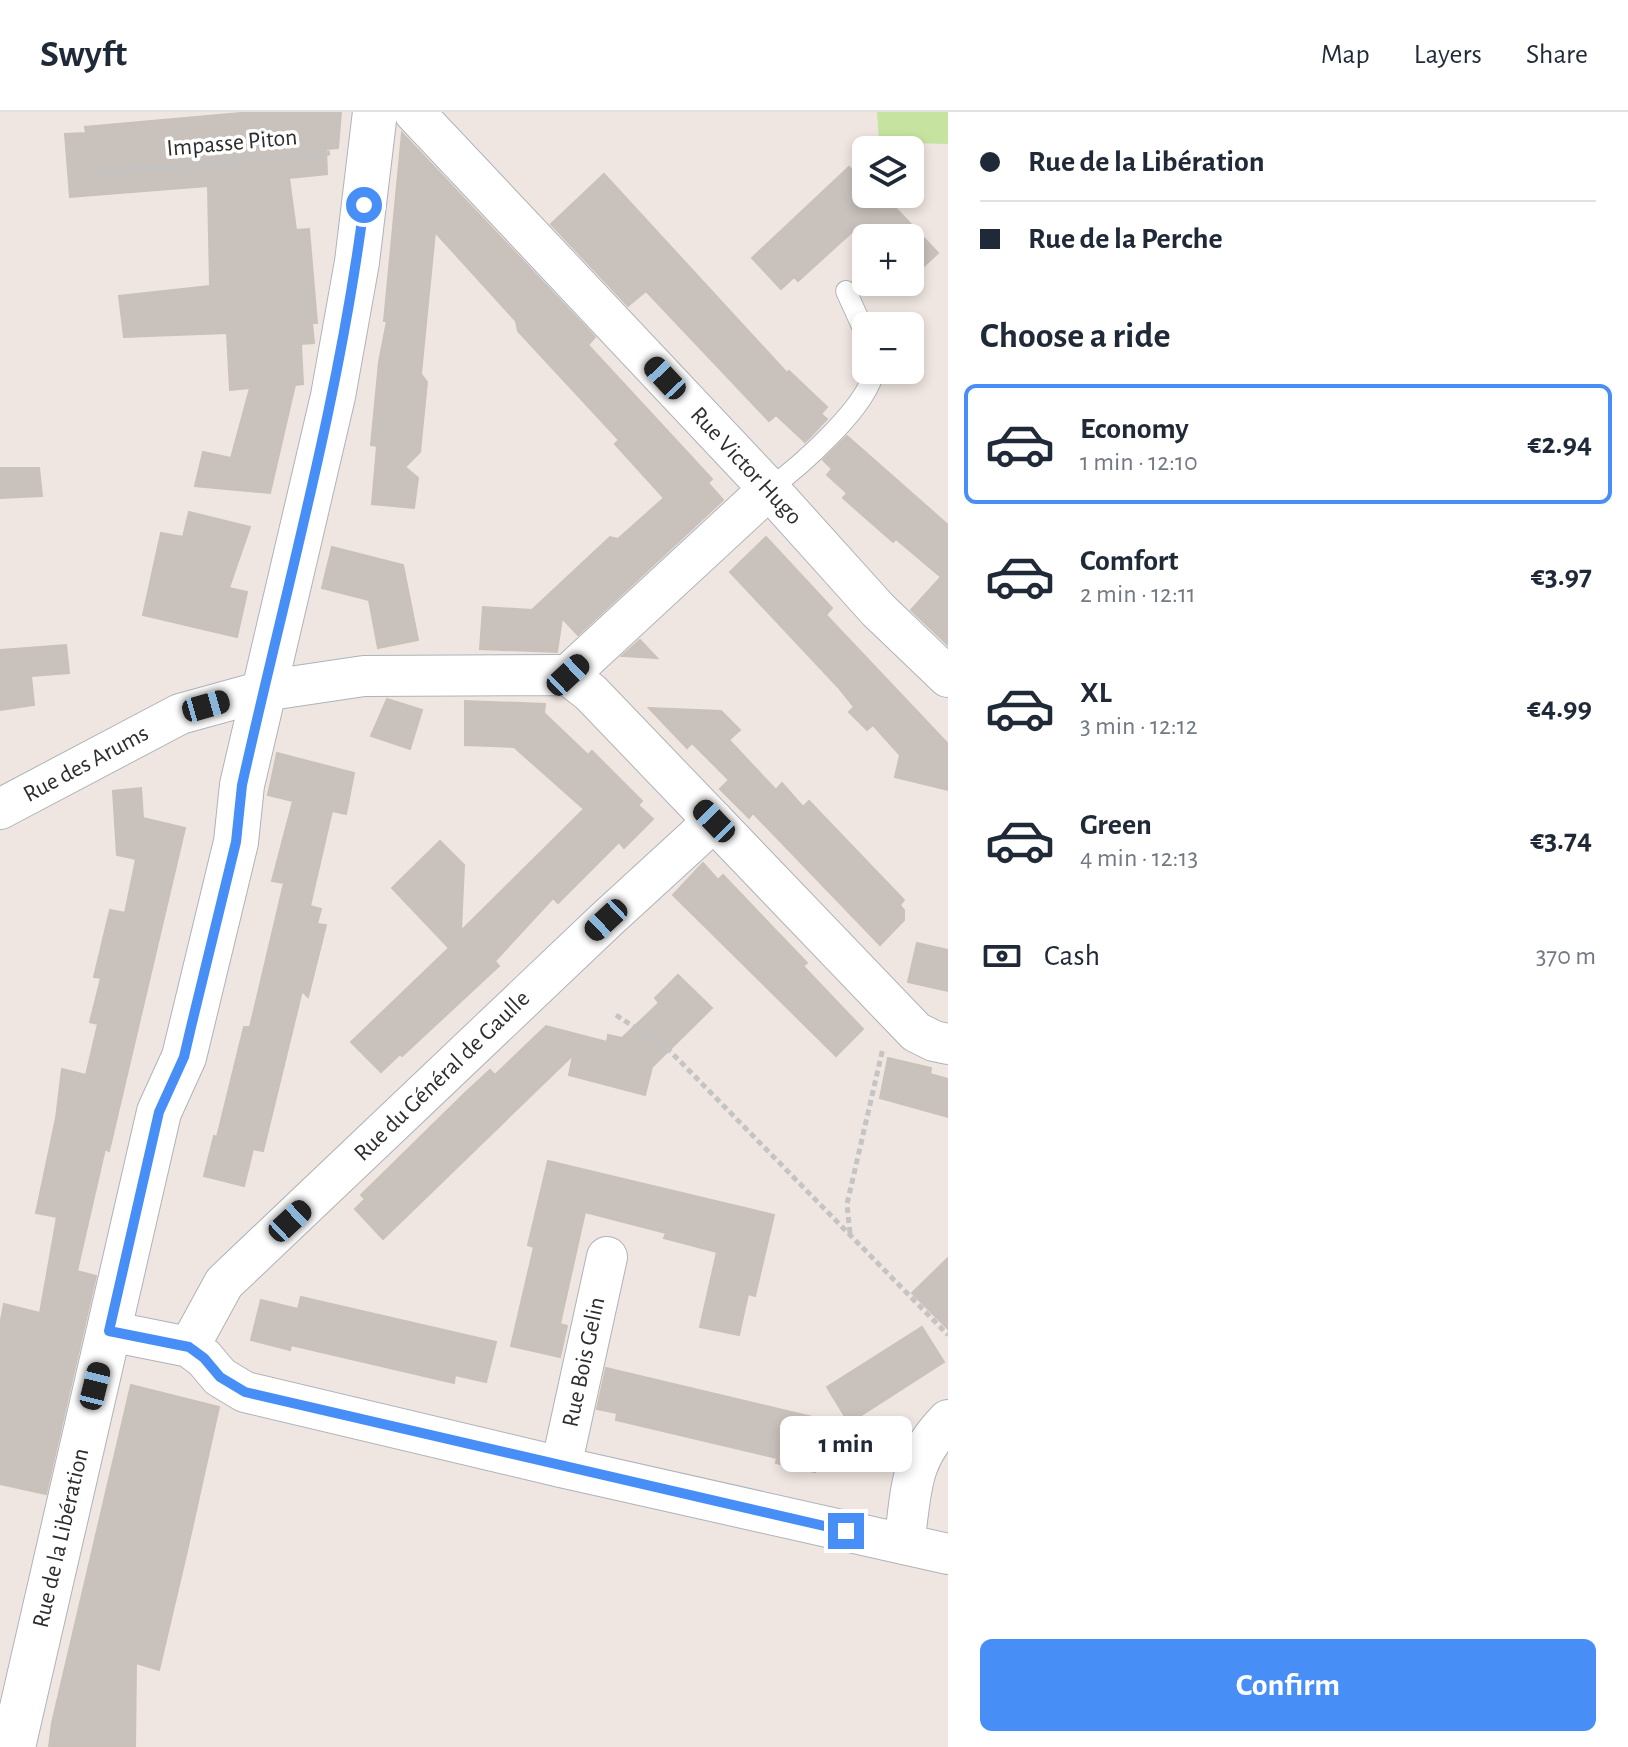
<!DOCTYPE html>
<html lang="en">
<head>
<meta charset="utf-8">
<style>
  :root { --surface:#fff; --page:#f6f6f7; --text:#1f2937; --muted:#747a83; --line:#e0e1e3; --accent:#478ff6 }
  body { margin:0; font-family:"Alegreya Sans",sans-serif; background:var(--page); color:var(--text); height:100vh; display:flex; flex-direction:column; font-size:30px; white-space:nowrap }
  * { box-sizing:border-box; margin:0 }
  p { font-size:26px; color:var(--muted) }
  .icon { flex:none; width:44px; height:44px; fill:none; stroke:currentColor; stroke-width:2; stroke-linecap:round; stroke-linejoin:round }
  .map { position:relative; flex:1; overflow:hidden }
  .panel { display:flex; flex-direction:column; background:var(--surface); width:680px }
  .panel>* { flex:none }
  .top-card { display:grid; align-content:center; height:176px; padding:0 32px; background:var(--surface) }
  .tools { position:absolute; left:852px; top:24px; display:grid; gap:16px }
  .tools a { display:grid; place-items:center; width:72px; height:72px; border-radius:12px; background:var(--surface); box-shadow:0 4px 12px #0003; font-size:40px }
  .end { position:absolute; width:36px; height:36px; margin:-18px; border:10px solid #478ff6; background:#fff; box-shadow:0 0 0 4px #fff }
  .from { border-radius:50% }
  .bubble { position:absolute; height:56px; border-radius:12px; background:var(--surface); box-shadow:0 4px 12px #0003; font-size:26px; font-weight:600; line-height:56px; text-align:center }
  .car { position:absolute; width:24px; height:48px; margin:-24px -12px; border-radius:10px; box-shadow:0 0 6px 2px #0007; background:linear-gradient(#222 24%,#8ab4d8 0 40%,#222 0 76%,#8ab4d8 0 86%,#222 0) }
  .top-card b { display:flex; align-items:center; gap:28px; height:76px; font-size:30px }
  .top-card b+b { border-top:2px solid var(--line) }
  .top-card i { width:20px; height:20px; background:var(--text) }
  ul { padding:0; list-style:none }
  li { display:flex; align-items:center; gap:24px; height:120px; margin:0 16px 12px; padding:0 16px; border:4px solid transparent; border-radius:12px }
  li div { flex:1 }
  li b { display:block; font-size:30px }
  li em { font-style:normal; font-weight:600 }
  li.current { border-color:var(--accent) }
  li>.icon { width:72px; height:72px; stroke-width:1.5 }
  h2 { padding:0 32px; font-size:36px; line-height:96px }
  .pay { display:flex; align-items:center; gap:20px; height:88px; padding:0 32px; font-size:30px }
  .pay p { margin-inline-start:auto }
  .cta { display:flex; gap:16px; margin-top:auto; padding:16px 32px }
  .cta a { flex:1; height:92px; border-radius:12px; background:var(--accent); color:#fff; font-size:32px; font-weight:600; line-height:92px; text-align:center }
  header { display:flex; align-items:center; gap:48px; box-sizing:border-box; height:112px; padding:0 40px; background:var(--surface); border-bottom:2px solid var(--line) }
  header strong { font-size:38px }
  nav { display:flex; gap:44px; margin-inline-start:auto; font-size:28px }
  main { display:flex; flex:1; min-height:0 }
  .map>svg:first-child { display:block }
</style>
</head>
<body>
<header>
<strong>Swyft</strong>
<nav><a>Map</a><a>Layers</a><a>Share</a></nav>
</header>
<main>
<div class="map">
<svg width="948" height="1635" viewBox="0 0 948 1635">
  <rect width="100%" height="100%" fill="#efe6e1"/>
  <polygon fill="#c6e3a0" points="877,0 948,0 948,32 879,30"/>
  <g fill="#c8c1bc" stroke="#cac1ba" stroke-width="2">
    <polygon points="252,0 341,0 338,36 326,37 327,62 289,66 296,118 309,117 317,211 312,211 314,231 301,232 303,272 295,273 270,381 195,374 203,340 231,346 250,276 230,278 227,221 124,225 119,184 210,174 208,74 70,85 65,22 86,21 85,15"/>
    <polygon points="402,21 595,225 588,233 712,367 708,371 723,388 578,523 562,506 557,540 480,537 483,495 532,498 610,425 618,427 664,386 615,332 619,328 518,219 516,209 435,120 421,262 427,270 420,340 405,355 418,366 414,396 372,392 377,334 371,333 379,250 387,209 384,209"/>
    <polygon points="849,55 866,73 866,82 875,82 885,93 889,89 938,141 910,167 910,126 866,126 866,135 852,120 798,169 794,165 781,177 752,146"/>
    <polygon points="604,62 787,261 789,259 827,295 821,302 827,307 805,330 776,303 769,309 646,179 628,194 551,112"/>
    <polygon points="847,324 948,413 948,533 911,498 941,465 896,427 893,430 843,386 847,381 827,363 832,357 823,348"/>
    <polygon points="0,356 39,356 42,384 0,386"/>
    <polygon points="189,400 250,415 229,476 247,480 237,525 143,503 161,421 183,425"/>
    <polygon points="766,425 832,496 826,503 948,632 948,678 895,665 900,643 873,613 867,618 849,600 854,595 838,575 730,460"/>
    <polygon points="332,435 403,453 418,528 378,536 369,488 322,476"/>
    <polygon points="640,528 657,546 622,544"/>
    <polygon points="66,533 69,561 31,564 34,593 0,598 0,538"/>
    <polygon points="387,587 422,598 410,637 371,624"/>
    <polygon points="465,589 545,592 544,601 588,643 592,639 642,689 638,693 653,707 624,736 619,730 558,791 553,786 495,849 499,854 402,944 400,942 381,960 351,930 449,836 392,776 440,729 464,753 461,819 584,697 514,635 465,633"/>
    <polygon points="649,596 721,599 740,618 729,628 776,678 782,671 803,695 809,689 904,788 900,793 904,798 904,808 880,833 753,701 749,706 720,677 729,668 692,631 687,636"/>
    <polygon points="277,641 354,661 346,702 332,699 310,794 321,797 317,812 326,813 308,885 302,879 263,1039 253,1037 244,1074 204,1064 214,1024 217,1025 244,915 250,915 284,771 272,769 293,689 268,683"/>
    <polygon points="141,676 143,706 185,716 109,1039 105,1037 77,1159 96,1164 46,1382 0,1372 0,1213 4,1192 40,1201 57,1105 36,1101 56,1006 62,957 86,963 98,912 90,910 101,866 94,865 110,798 125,801 136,747 117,743 113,679"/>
    <polygon points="703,751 718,768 723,763 807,851 803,854 863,917 836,944 673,783"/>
    <polygon points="917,831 948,838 948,879 908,870"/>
    <polygon points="678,863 712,896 652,955 645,983 569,963 573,943 383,1127 355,1097 365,1087 361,1083 465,981 490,958 495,963 546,914 607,930 608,923 622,926 659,891 655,886"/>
    <polygon points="888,946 931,956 930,962 948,967 948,1005 880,986"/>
    <polygon points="548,1049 774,1103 755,1184 748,1182 739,1223 700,1215 717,1140 664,1126 666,1121 585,1100 560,1212 567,1214 560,1245 511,1234 534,1135 528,1133"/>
    <polygon points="948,1146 948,1217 912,1181"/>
    <polygon points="301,1185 496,1230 486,1270 455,1263 454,1271 291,1233 290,1238 251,1228 261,1188 298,1197"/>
    <polygon points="922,1215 944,1250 849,1311 827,1275"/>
    <polygon points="606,1256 846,1313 821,1329 827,1336 820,1341 815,1360 776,1351 777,1346 616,1308 617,1301 597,1297"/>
    <polygon points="131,1273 219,1295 187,1439 159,1558 136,1551 135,1635 49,1635 52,1611"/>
  </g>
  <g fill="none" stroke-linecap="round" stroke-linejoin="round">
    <defs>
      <g id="lane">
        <polyline points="846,179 866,223"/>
        <path d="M769,377C799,355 869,294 874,258"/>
      </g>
      <g id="street">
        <polyline points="414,0 769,377 878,498 948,565"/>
        <polyline points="568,563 769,377"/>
        <polyline points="0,697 180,602 263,579 364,564 568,563 591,581 916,920 934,929 948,932"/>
        <polyline points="109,1219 189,1235 204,1246 220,1265 245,1280 561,1355 948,1442"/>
        <polyline points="189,1235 224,1171 606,808 714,709"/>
        <polyline points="561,1355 607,1145"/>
        <path d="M904,1432C912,1378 908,1349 948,1308"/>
      </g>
      <polyline id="secondary" points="13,1635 159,1000 184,945 236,730 242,673 333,284 357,150 375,0"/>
    </defs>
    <use href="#lane" stroke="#aeb3b9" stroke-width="22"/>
    <use href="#street" stroke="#aeb3b9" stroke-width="42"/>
    <use href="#secondary" stroke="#aeb3b9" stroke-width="46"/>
    <g stroke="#c4c4c4" stroke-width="5" stroke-dasharray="6 4" stroke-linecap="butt">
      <polyline points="95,61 330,41"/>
      <polyline points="616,903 669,938 948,1223"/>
      <polyline points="850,1121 847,1092 883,936"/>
    </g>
    <use href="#lane" stroke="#fff" stroke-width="20"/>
    <use href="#street" stroke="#fff" stroke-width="40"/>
    <use href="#secondary" stroke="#fff" stroke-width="44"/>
  </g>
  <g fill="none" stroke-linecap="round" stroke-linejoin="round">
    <path stroke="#478ff6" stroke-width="10" d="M364,93C339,289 285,480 242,673L236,730L191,915L184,945L159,1000L109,1219L189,1235L204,1246L220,1265L245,1280L846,1419"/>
  </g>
  <g text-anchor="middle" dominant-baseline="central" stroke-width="7" stroke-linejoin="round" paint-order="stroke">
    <g font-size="24" fill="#2e2e2e" stroke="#fff">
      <text transform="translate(232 31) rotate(-5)">Impasse Piton</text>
      <text transform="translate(746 354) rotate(47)">Rue Victor Hugo</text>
      <text transform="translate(86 652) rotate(-28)">Rue des Arums</text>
      <text transform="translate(442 964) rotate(-44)">Rue du Général de Gaulle</text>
      <text transform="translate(584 1250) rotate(-78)">Rue Bois Gelin</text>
      <text transform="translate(61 1426) rotate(-77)">Rue de la Libération</text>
    </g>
  </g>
</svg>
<div class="tools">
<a><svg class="icon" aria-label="layers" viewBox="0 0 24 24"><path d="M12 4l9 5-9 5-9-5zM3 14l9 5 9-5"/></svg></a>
<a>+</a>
<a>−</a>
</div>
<i class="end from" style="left:364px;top:93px"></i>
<i class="end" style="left:846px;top:1419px"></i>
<div class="bubble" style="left:780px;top:1304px;width:132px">1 min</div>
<i class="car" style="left:665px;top:266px;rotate:317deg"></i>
<i class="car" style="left:568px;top:563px;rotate:47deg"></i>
<i class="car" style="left:206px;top:594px;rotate:74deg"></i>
<i class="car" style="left:714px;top:709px;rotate:316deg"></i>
<i class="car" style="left:606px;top:808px;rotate:227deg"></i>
<i class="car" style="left:290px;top:1109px;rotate:47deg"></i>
<i class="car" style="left:95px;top:1274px;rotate:14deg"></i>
</div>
<section class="panel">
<div class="top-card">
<b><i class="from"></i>Rue de la Libération</b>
<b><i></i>Rue de la Perche</b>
</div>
<h2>Choose a ride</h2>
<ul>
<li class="current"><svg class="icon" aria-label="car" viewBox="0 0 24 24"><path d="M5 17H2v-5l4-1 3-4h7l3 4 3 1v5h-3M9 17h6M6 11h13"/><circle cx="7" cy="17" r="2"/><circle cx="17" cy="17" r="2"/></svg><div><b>Economy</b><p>1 min · 12:10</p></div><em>€2.94</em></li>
<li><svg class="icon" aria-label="car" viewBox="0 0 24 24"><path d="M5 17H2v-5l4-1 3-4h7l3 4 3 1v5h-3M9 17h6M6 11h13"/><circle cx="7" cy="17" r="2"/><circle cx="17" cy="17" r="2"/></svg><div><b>Comfort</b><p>2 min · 12:11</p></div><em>€3.97</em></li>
<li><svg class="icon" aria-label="car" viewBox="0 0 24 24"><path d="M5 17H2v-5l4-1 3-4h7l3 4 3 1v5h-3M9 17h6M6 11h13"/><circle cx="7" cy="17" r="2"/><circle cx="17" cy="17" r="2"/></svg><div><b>XL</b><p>3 min · 12:12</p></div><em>€4.99</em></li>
<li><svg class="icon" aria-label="car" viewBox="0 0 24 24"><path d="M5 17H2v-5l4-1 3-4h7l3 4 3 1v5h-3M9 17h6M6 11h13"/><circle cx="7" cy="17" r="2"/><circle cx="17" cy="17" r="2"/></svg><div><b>Green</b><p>4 min · 12:13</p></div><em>€3.74</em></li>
</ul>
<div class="pay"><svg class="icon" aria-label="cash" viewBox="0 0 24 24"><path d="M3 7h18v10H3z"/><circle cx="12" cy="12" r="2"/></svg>Cash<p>370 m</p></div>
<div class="cta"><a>Confirm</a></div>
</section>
</main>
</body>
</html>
